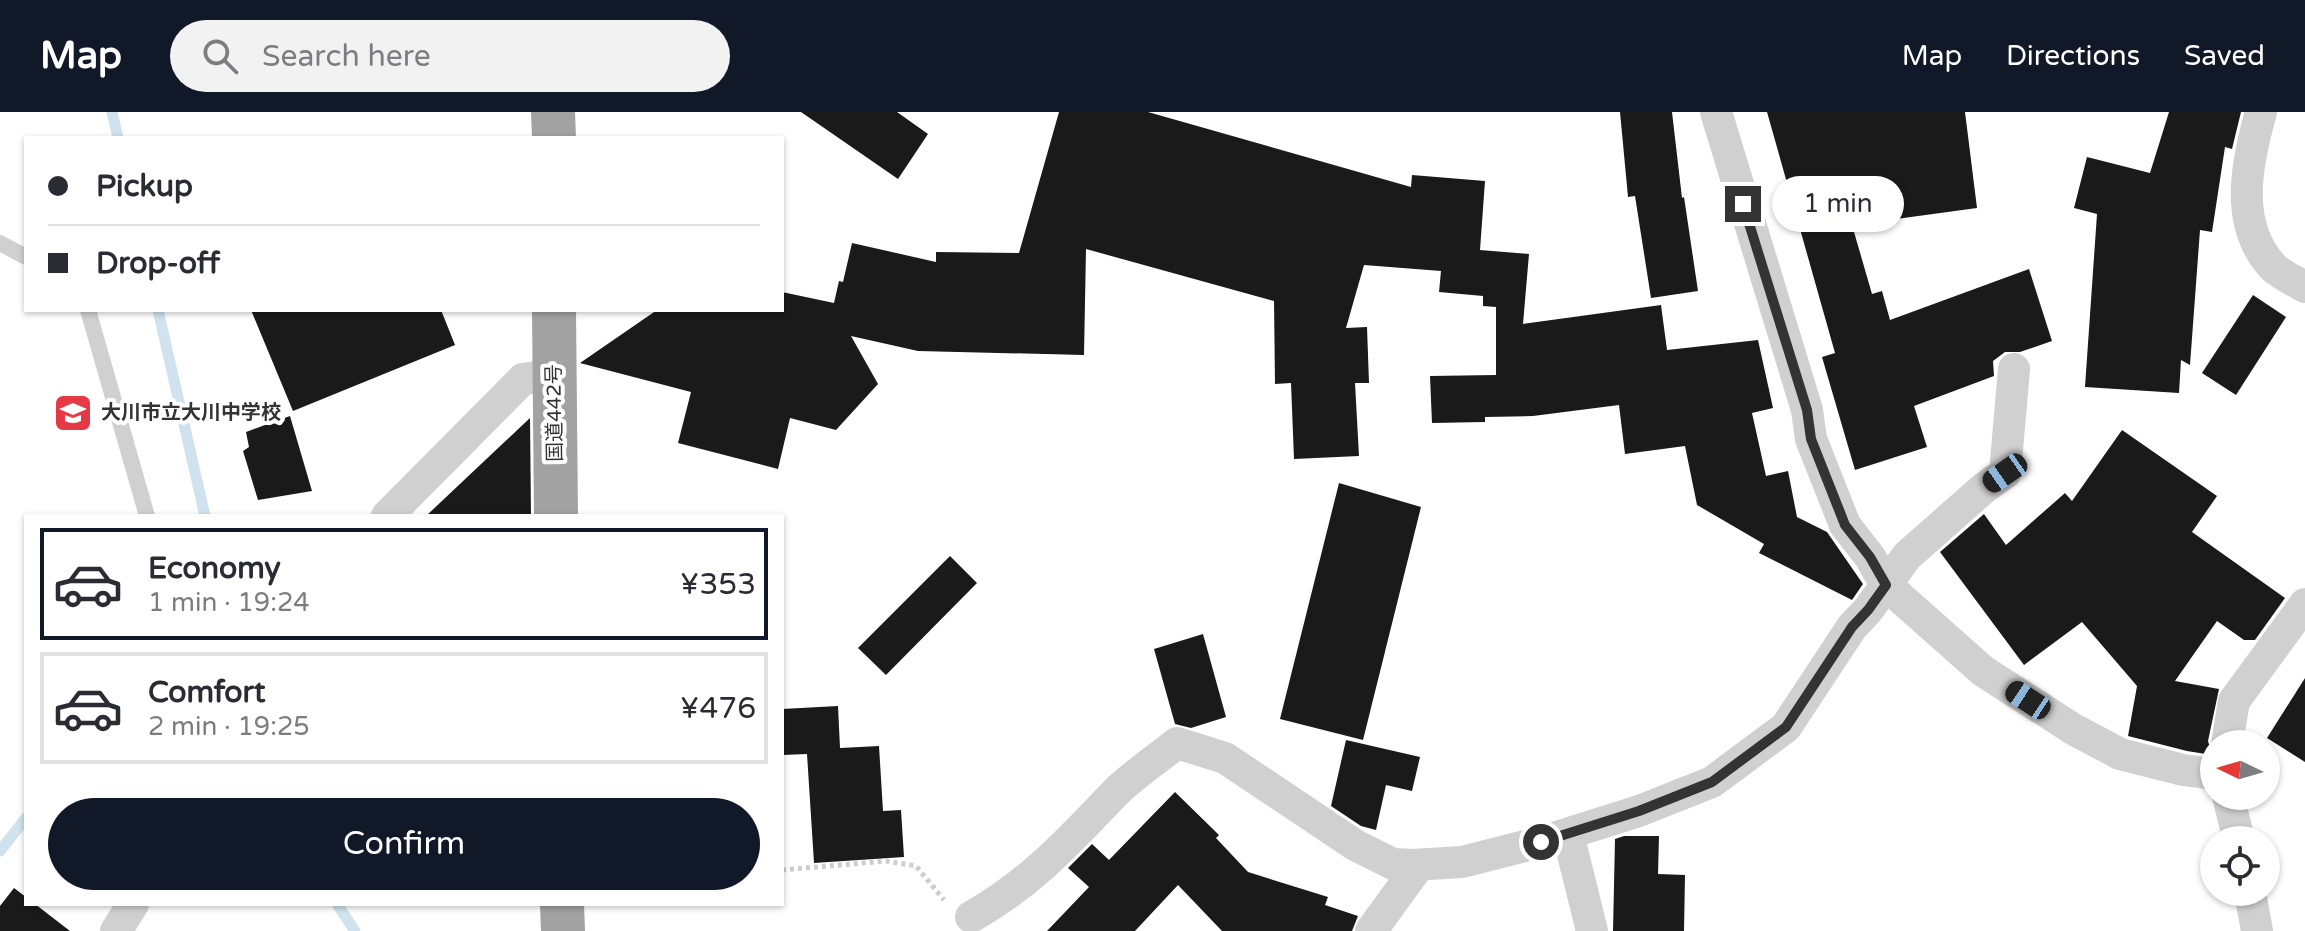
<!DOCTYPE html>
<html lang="en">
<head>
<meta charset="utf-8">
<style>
  :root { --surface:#fff; --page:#f2f2f3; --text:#2b2b33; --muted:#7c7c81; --line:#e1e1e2; --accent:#111827 }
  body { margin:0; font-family:"Varela Round","Noto Sans JP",sans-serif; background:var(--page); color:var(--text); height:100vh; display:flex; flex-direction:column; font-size:30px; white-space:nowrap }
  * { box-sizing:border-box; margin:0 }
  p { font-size:26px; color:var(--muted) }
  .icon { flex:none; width:44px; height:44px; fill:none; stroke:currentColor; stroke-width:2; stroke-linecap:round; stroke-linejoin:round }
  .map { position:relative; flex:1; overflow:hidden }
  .panel { position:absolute; left:24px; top:402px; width:760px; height:392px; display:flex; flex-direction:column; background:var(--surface); border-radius:0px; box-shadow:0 2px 6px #0004 }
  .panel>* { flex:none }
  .guide { position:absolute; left:24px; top:24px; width:760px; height:176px; border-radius:0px; box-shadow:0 2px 6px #0004; display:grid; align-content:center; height:176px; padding:0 24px; background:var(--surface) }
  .needle { width:52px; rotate:275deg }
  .buttons { position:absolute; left:2200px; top:618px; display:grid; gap:16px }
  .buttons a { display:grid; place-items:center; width:80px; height:80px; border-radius:50%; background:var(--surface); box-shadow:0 2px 6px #0004; font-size:40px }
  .end { position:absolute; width:36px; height:36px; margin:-18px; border:10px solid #333; background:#fff; box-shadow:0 0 0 4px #fff }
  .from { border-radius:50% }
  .bubble { position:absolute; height:56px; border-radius:28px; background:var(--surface); box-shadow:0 2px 6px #0004; font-size:26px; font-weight:600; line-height:56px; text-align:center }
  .car { position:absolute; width:24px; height:48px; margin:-24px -12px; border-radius:10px; box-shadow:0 0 6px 2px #0007; background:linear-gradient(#222 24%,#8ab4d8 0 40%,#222 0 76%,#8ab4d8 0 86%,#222 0) }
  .guide b { display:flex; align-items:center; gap:28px; height:76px; font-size:30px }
  .guide b+b { border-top:2px solid var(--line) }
  .guide i { width:20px; height:20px; background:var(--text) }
  ul { padding:14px 0 0; list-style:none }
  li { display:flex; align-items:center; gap:24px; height:112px; margin:0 16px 12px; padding:0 8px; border:4px solid var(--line); border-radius:0px }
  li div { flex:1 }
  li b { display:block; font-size:30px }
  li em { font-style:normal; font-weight:600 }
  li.current { border-color:var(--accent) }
  li>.icon { width:72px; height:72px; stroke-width:1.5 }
  .cta { display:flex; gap:16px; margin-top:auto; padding:16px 24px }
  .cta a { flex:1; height:92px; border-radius:48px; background:var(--accent); color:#fff; font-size:32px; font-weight:600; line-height:92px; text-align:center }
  header { display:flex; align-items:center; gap:48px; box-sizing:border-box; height:112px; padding:0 40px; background:var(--accent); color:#fff }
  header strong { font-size:38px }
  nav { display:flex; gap:44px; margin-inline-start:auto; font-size:28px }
  .search { width:560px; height:72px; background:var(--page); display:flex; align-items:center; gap:20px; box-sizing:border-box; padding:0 28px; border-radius:44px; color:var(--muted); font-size:30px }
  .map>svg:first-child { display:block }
</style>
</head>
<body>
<header>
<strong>Map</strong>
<div class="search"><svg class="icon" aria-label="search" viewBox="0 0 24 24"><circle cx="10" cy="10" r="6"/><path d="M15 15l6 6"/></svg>Search here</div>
<nav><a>Map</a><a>Directions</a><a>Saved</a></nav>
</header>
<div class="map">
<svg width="2305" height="819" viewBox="0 0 2305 819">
  <rect width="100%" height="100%" fill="#fff"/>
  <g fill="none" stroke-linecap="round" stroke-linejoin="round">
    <g stroke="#cfe2ee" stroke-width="11">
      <polyline points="112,0 118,26"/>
      <polyline points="158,198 205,404"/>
      <polyline points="0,739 26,706"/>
      <polyline points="337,792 355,819"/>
    </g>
  </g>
  <g fill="#1a1a1a">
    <polygon points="801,0 897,0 928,22 898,67"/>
    <polygon points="1059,0 1148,0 1411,75 1412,63 1485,69 1480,138 1529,142 1523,212 1661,193 1667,238 1758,228 1773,296 1752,301 1766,364 1788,359 1797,405 1827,420 1863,472 1852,488 1759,441 1764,432 1697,393 1685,334 1625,342 1619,293 1533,304 1485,305 1485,310 1432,311 1430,264 1496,263 1496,195 1483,194 1483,184 1439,180 1441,159 1364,153 1346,216 1367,215 1369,271 1355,271 1359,344 1294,347 1291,271 1275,272 1274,189 1086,137 1084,243 918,239 851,224 878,272 836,318 790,306 778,357 678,331 691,280 580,251 657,198 782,198 782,180 834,191 839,169 843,170 852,131 936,150 936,140 1019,141"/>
    <polygon points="1620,0 1672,0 1682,86 1684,85 1698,179 1651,186 1635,84 1628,85"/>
    <polygon points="1767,0 1965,0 1977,96 1852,113 1872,182 1882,179 1890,208 2029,157 2052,229 2020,240 2005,240 1993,249 1994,264 1914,294 1927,335 1855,358 1822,245 1835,241"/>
    <polygon points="2169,0 2241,0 2232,37 2225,35 2212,120 2200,118 2190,253 2181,248 2179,281 2085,275 2097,102 2074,96 2087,45 2150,61"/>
    <polygon points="2253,183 2286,205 2236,283 2202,261"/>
    <polygon points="251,198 441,198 455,233 293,299"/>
    <polygon points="290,304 312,379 258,388 243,339 249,335 246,320"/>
    <polygon points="530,306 531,404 426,404"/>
    <polygon points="2122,318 2217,384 2192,420 2285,486 2255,528 2244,528 2217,509 2175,569 2219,577 2208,629 2212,643 2187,639 2128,624 2137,574 2082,510 2024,553 1940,440 1984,402 2006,433 2065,381 2072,389"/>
    <polygon points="1339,371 1421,395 1363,628 1280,607"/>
    <polygon points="950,444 977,471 886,563 858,536"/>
    <polygon points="1203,522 1226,605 1191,616 1175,612 1154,537"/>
    <polygon points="2305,566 2305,650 2267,626"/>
    <polygon points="838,594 840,636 879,634 883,699 901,698 904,745 814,751 807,642 782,643 782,597"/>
    <polygon points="1346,628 1420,645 1412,679 1386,673 1376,718 1361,714 1331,694"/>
    <polygon points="1175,680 1219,723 1216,726 1248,760 1328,785 1325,793 1358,804 1352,819 1222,819 1178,773 1135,819 1047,819 1089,775 1068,756 1092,732 1109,748"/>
    <polygon points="1624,724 1659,724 1658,762 1685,763 1684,819 1613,819 1615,727"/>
    <polygon points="14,776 26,785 26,792 35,792 70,819 0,819 0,794"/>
  </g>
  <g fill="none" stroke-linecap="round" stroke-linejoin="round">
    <polyline stroke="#cdcdcd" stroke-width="5" stroke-dasharray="4 4" stroke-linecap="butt" points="782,758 886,749 916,754 944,788"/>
    <g stroke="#d0d0d0" stroke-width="16">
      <polyline points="0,131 26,145"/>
      <polyline points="88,198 147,404"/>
    </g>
    <g stroke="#d0d0d0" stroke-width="32">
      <polyline points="1716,0 1807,298 1811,327 1845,413 1870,445 1886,473 1983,559 2073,617 2120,642 2183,658 2214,662"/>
      <path d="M2261,0C2247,50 2233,112 2273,155C2281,163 2295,169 2305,175"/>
      <polyline points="387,404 523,267 555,263"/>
      <polyline points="2227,632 2234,589 2305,492"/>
      <polyline points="2228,684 2239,728"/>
      <polyline points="1568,722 1592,819"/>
      <polyline points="2250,780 2257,819"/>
      <path d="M971,805C1030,772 1069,729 1115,681C1133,663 1157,647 1177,631L1225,646L1355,733L1393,752L1413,753L1462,750L1541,730L1639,699L1712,670L1786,615L1852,515L1868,498L1907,444L1984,376L2005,361L2014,257"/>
      <polyline points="116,819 133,792"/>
      <polyline points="1371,819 1419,753"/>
    </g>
    <g stroke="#a2a2a2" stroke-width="44">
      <polyline points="553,0 554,26"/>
      <polyline points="554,198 556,404"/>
      <polyline points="562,792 563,819"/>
    </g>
  </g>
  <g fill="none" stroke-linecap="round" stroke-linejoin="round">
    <polyline stroke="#333" stroke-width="10" points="1541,730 1639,699 1712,670 1786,615 1852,515 1868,498 1886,473 1870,445 1845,413 1811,327 1807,298 1743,92"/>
  </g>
  <defs>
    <symbol id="school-square" viewBox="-11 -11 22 22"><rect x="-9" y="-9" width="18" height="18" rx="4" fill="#e63946" stroke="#fff"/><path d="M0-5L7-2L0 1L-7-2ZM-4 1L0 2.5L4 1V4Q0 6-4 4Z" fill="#fff"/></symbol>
  </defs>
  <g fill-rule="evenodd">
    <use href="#school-square" x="51" y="279" width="44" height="44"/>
  </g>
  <g text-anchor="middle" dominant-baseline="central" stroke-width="8" stroke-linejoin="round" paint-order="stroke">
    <g font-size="20" font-weight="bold" fill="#333" stroke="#fff" text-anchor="start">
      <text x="101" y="301">大川市立大川中学校</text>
    </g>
    <g font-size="20" fill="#333" stroke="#fff">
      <text transform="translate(555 301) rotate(-91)">国道442号</text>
    </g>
  </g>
</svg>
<div class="buttons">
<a><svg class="needle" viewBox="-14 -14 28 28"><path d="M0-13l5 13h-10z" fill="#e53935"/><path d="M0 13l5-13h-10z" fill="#7c7c81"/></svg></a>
<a><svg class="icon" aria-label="locate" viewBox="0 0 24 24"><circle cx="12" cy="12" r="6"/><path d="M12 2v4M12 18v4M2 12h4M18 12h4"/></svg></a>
</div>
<i class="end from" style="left:1541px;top:730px"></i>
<i class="end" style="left:1743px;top:92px"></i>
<div class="bubble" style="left:1772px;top:64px;width:132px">1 min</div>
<i class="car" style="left:2005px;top:361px;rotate:235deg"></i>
<i class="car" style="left:2028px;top:588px;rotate:303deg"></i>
<div class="guide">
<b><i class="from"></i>Pickup</b>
<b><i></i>Drop-off</b>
</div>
<section class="panel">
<ul>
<li class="current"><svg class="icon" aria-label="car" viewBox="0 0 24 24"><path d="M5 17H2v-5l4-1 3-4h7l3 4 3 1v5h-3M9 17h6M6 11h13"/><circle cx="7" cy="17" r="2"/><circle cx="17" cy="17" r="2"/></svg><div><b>Economy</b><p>1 min · 19:24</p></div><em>¥353</em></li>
<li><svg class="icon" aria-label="car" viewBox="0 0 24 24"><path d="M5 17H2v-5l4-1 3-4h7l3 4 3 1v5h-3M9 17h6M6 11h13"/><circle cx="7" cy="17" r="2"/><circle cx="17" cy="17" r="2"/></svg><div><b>Comfort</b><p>2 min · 19:25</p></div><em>¥476</em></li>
</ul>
<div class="cta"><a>Confirm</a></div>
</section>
</div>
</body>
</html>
